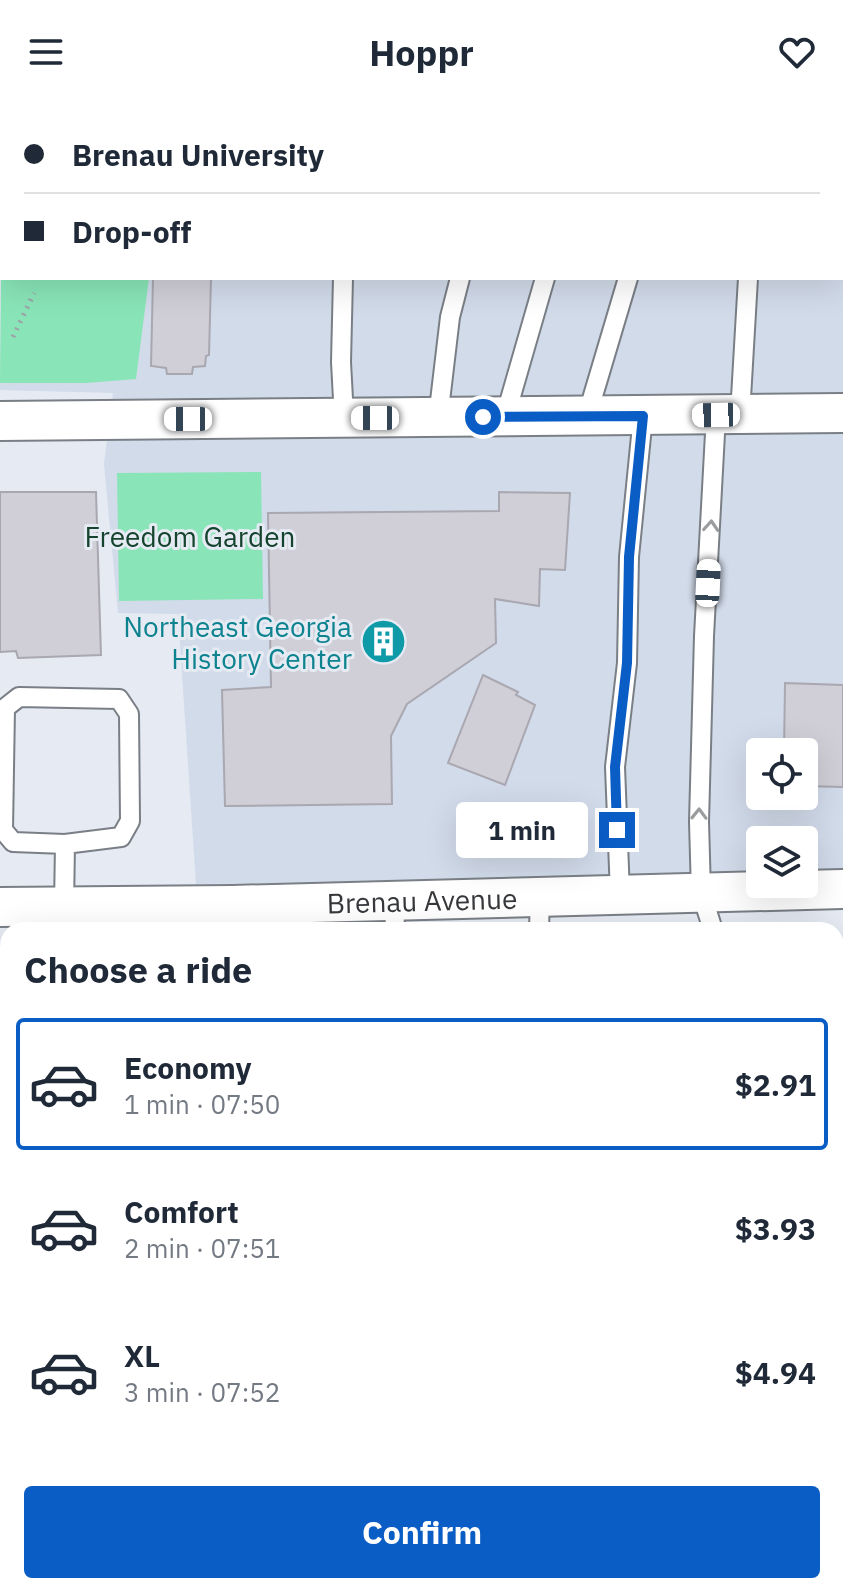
<!DOCTYPE html>
<html lang="en">
<head>
<meta charset="utf-8">
<style>
  :root { --surface:#fff; --page:#f6f6f7; --text:#1f2937; --muted:#747a83; --line:#e0e1e3; --accent:#0b5dc6 }
  body { margin:0; font-family:"IBM Plex Sans",sans-serif; background:var(--page); color:var(--text); height:100vh; display:flex; flex-direction:column; font-size:30px; white-space:nowrap }
  * { box-sizing:border-box; margin:0 }
  p { font-size:26px; color:var(--muted) }
  .icon { flex:none; width:44px; height:44px; fill:none; stroke:currentColor; stroke-width:2; stroke-linecap:round; stroke-linejoin:round }
  .map { position:relative; flex:1; overflow:hidden }
  .side { position:absolute; left:0px; top:818px; width:844px; height:672px; display:flex; flex-direction:column; background:var(--surface); border-radius:24px 24px 0 0; box-shadow:0 8px 32px #0002 }
  .side>* { flex:none }
  .banner { position:absolute; left:0px; top:0px; width:844px; height:176px; box-shadow:0 8px 32px #0002; display:grid; align-content:center; height:176px; padding:0 24px; background:var(--surface) }
  .controls { position:absolute; left:746px; top:634px; display:grid; gap:16px }
  .controls a { display:grid; place-items:center; width:72px; height:72px; border-radius:8px; background:var(--surface); box-shadow:0 8px 32px #0002; font-size:40px }
  .end { position:absolute; width:36px; height:36px; margin:-18px; border:10px solid #0b5dc6; background:#fff; box-shadow:0 0 0 4px #fff }
  .from { border-radius:50% }
  .bubble { position:absolute; height:56px; border-radius:8px; background:var(--surface); box-shadow:0 8px 32px #0002; font-size:26px; font-weight:800; line-height:56px; text-align:center }
  .car { position:absolute; width:24px; height:48px; margin:-24px -12px; border-radius:10px; box-shadow:0 0 6px 2px #0007; background:linear-gradient(#fff 24%,#345 0 40%,#fff 0 76%,#345 0 86%,#fff 0) }
  .banner b { display:flex; align-items:center; gap:28px; height:76px; font-size:30px }
  .banner b+b { border-top:2px solid var(--line) }
  .banner i { width:20px; height:20px; background:var(--text) }
  ul { padding:0; list-style:none }
  li { display:flex; align-items:center; gap:24px; height:132px; margin:0 16px 12px; padding:0 8px; border:4px solid transparent; border-radius:8px }
  li div { flex:1 }
  li b { display:block; font-size:30px }
  li em { font-style:normal; font-weight:800 }
  li.active { border-color:var(--accent) }
  li>.icon { width:72px; height:72px; stroke-width:1.5 }
  h2 { padding:0 24px; font-size:36px; line-height:96px }
  .button { display:flex; gap:16px; margin-top:auto; padding:16px 24px }
  .button a { flex:1; height:92px; border-radius:8px; background:var(--accent); color:#fff; font-size:32px; font-weight:800; line-height:92px; text-align:center }
  header { display:flex; justify-content:space-between; align-items:center; height:104px; padding:0 24px; background:var(--surface); font-size:36px; font-weight:800 }
  .map>svg:first-child { display:block }
</style>
</head>
<body>
<header><svg class="icon" aria-label="menu" viewBox="0 0 24 24"><path d="M4 6h16M4 12h16M4 18h16"/></svg>Hoppr<svg class="icon" aria-label="heart" viewBox="0 0 24 24"><path d="M12 20l-8-8c-3-5 5-10 8-4 3-6 11-1 8 4z"/></svg></header>
<div class="map">
<svg width="843" height="1490" viewBox="0 0 843 1490">
  <rect width="100%" height="100%" fill="#e5eaf3"/>
  <path fill="#d2dbea" fill-rule="evenodd" d="M48,0H843V774L804,775V736H760V775L196,780L178,510L118,509L104,360L113,289L0,286L2,58V174H842V2H47ZM760,648H804V692H760Z"/>
  <g fill="#89e5b7">
    <polygon points="2,65 2,174 149,174 136,275 86,279 0,279"/>
    <polygon points="261,368 263,495 119,497 117,369"/>
    <rect x="0" y="840" width="8" height="409"/>
  </g>
  <g fill="#d0ced7" stroke="#a9a7b0" stroke-width="2">
    <polygon points="153,174 211,174 209,251 206,252 205,262 193,263 192,270 167,270 166,264 151,262"/>
    <polygon points="0,388 96,388 101,551 18,554 16,547 0,548"/>
    <polygon points="499,388 570,389 565,466 540,465 539,502 495,495 496,539 407,600 391,632 392,700 225,702 222,586 271,583 268,409 499,407"/>
    <polygon points="483,571 518,588 516,591 535,601 505,681 448,659"/>
    <polygon points="785,579 843,581 843,683 804,682 804,648 784,648"/>
  </g>
  <g fill="none" stroke-linecap="round" stroke-linejoin="round">
    <defs>
      <g id="lane">
        <polyline points="231,0 234,2"/>
        <polyline points="394,0 396,2"/>
        <polyline points="506,2 507,0"/>
        <polyline points="602,2 603,0"/>
        <polyline points="680,2 681,0"/>
        <polyline points="758,2 758,0"/>
        <polyline points="343,174 341,258 344,314"/>
        <polyline points="740,311 748,174"/>
        <polyline points="587,312 628,174"/>
        <polyline points="505,313 545,174"/>
        <polyline points="438,314 450,213 460,174"/>
        <polyline points="620,790 615,663 627,559 629,453 643,312"/>
        <polyline points="394,796 395,826"/>
        <polyline points="64,802 65,740 13,738 3,726 5,604 19,593 119,595 129,610 130,717 121,733 65,740"/>
        <polyline points="539,826 540,792"/>
        <polyline points="713,826 701,788 699,718 704,532 716,311"/>
        <polyline points="836,1194 843,1194"/>
        <polyline points="836,1306 843,1306"/>
        <polyline points="276,1482 277,1490"/>
        <polyline points="432,1482 432,1490"/>
        <polyline points="478,1482 478,1490"/>
      </g>
      <g id="street">
        <polyline points="0,317 843,309"/>
        <path id="s1" d="M0,803L232,801L843,785"/>
        <polyline points="836,1426 843,1426"/>
        <polyline points="0,1447 8,1447"/>
      </g>
    </defs>
    <use href="#lane" stroke="#7a7f86" stroke-width="22"/>
    <use href="#street" stroke="#7a7f86" stroke-width="42"/>
    <polyline stroke="#9da1a8" stroke-width="5" stroke-dasharray="2 6" stroke-linecap="butt" points="13,233 34,189"/>
    <use href="#lane" stroke="#fff" stroke-width="18"/>
    <use href="#street" stroke="#fff" stroke-width="38"/>
  </g>
  <defs><path id="oneway-chevron" d="M-2-3.5L2.5 0L-2 3.5" fill="none" stroke-width="1.6" stroke-linecap="round" stroke-linejoin="round" transform="scale(2)"/></defs>
  <g stroke="#9a9c9d">
    <use href="#oneway-chevron" transform="translate(711 422) rotate(-86)"/>
    <use href="#oneway-chevron" transform="translate(699 710) rotate(-89)"/>
  </g>
  <g fill="none" stroke-linecap="round" stroke-linejoin="round">
    <polyline stroke="#0b5dc6" stroke-width="10" points="483,313 643,312 629,453 627,559 615,663 617,726"/>
  </g>
  <defs>
    <symbol id="building-disc" viewBox="-11 -11 22 22"><circle r="9.5" fill="#0f9aa8" stroke="#e5eaf3"/><path d="M-4-6H4V6H1V3H-1V6H-4ZM-2.5-4.3h1.7v1.8h-1.7ZM.8-4.3h1.7v1.8H.8ZM-2.5-1h1.7V.8h-1.7ZM.8-1h1.7V.8H.8Z" fill="#fff"/></symbol>
  </defs>
  <g fill-rule="evenodd">
    <use href="#building-disc" x="358" y="512" width="51" height="51"/>
  </g>
  <g text-anchor="middle" dominant-baseline="central" stroke-width="6" stroke-linejoin="round" paint-order="stroke">
    <g font-size="28" fill="#15432e" stroke="#e5eaf3">
      <text x="190" y="432">Freedom Garden</text>
    </g>
    <g font-size="28" fill="#0d838f" stroke="#e5eaf3" text-anchor="end">
      <text x="352" y="522">Northeast Georgia<tspan x="352" dy="32">History Center</tspan></text>
    </g>
    <g font-size="28" fill="#36383b" stroke="#e5eaf3">
      <text stroke="none"><textPath href="#s1" startOffset="422">Brenau Avenue</textPath></text>
    </g>
  </g>
</svg>
<div class="controls">
<a><svg class="icon" aria-label="locate" viewBox="0 0 24 24"><circle cx="12" cy="12" r="6"/><path d="M12 2v4M12 18v4M2 12h4M18 12h4"/></svg></a>
<a><svg class="icon" aria-label="layers" viewBox="0 0 24 24"><path d="M12 4l9 5-9 5-9-5zM3 14l9 5 9-5"/></svg></a>
</div>
<i class="end from" style="left:483px;top:313px"></i>
<i class="end" style="left:617px;top:726px"></i>
<div class="bubble" style="left:456px;top:698px;width:132px">1 min</div>
<i class="car" style="left:716px;top:311px;rotate:269deg"></i>
<i class="car" style="left:375px;top:314px;rotate:270deg"></i>
<i class="car" style="left:188px;top:315px;rotate:270deg"></i>
<i class="car" style="left:708px;top:479px;rotate:3deg"></i>
<div class="banner">
<b><i class="from"></i>Brenau University</b>
<b><i></i>Drop-off</b>
</div>
<section class="side">
<h2>Choose a ride</h2>
<ul>
<li class="active"><svg class="icon" aria-label="car" viewBox="0 0 24 24"><path d="M5 17H2v-5l4-1 3-4h7l3 4 3 1v5h-3M9 17h6M6 11h13"/><circle cx="7" cy="17" r="2"/><circle cx="17" cy="17" r="2"/></svg><div><b>Economy</b><p>1 min · 07:50</p></div><em>$2.91</em></li>
<li><svg class="icon" aria-label="car" viewBox="0 0 24 24"><path d="M5 17H2v-5l4-1 3-4h7l3 4 3 1v5h-3M9 17h6M6 11h13"/><circle cx="7" cy="17" r="2"/><circle cx="17" cy="17" r="2"/></svg><div><b>Comfort</b><p>2 min · 07:51</p></div><em>$3.93</em></li>
<li><svg class="icon" aria-label="car" viewBox="0 0 24 24"><path d="M5 17H2v-5l4-1 3-4h7l3 4 3 1v5h-3M9 17h6M6 11h13"/><circle cx="7" cy="17" r="2"/><circle cx="17" cy="17" r="2"/></svg><div><b>XL</b><p>3 min · 07:52</p></div><em>$4.94</em></li>
</ul>
<div class="button"><a>Confirm</a></div>
</section>
</div>
</body>
</html>
